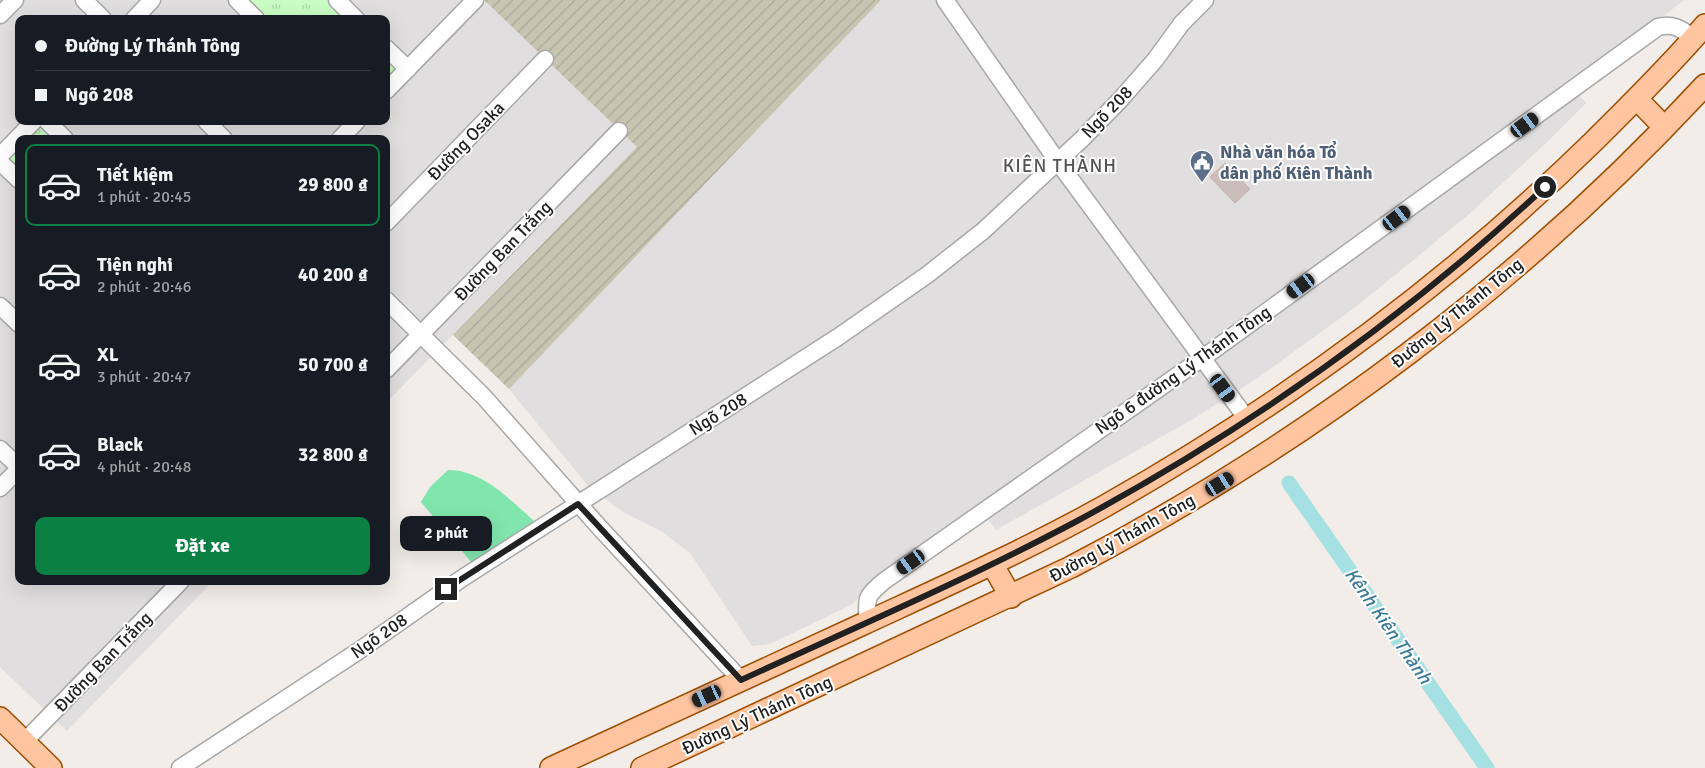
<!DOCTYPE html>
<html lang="vi">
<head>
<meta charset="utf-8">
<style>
  :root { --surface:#171b24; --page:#20242c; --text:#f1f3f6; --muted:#9ea1a6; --line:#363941; --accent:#0b8043 }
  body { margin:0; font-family:Signika,sans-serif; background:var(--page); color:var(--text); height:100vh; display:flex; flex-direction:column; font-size:19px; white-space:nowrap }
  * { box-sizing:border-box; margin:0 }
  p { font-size:16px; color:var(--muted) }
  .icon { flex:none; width:28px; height:28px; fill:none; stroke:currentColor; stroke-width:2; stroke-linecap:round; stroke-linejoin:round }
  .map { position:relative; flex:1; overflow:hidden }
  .side { position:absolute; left:15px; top:135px; width:375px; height:450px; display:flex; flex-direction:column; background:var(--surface); border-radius:10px; box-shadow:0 5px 20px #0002 }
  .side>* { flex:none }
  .guide { position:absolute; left:15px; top:15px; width:375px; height:110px; border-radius:10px; box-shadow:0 5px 20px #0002; display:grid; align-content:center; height:110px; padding:0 20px; background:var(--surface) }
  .end { position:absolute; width:22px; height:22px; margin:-11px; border:6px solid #212121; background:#fff; box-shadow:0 0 0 2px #fff }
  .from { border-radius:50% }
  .bubble { position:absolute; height:35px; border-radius:10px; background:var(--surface); box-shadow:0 5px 20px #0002; font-size:16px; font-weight:700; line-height:35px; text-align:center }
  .car { position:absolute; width:15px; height:30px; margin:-15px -8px; border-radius:6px; box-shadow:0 0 4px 1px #0007; background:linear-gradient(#222 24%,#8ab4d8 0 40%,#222 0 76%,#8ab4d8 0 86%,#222 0) }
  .guide b { display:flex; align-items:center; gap:18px; height:48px; font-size:19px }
  .guide b+b { border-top:1px solid var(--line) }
  .guide i { width:12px; height:12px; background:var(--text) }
  ul { padding:9px 0 0; list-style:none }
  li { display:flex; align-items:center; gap:15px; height:82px; margin:0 10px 8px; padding:0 10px; border:2px solid transparent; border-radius:10px }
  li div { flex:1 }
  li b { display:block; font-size:19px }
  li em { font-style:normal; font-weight:700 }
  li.on { border-color:var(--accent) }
  li>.icon { width:45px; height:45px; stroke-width:1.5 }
  .button { display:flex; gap:10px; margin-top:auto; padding:10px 20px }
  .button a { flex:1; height:58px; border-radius:10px; background:var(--accent); color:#fff; font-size:20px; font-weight:700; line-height:58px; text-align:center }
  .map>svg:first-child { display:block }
</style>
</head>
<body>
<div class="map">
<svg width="1705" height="768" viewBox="0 0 1705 768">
  <defs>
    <pattern id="construction-furrows" width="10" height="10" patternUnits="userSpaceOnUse" patternTransform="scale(1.25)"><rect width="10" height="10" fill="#c8c4b2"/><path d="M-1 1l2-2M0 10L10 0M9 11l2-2" fill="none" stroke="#aca899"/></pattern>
    <pattern id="park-tufts" width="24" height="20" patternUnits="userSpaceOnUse" patternTransform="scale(1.25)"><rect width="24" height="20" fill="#c9fdc3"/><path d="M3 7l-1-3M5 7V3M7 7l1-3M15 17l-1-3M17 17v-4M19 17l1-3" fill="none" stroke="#acd9a7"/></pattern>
  </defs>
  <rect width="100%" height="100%" fill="#f2ede8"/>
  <g fill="#e0dedf" fill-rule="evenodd">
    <path d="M0,0H484L637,147L386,403V139H19V581H213L67,731L0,667ZM19,19H386V121H19Z"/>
    <polygon points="881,0 1684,0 1613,56 1571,86 1586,103 1547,142 1467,216 1357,306 1256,379 1193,419 996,530 979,506 878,580 851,605 770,644 752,646 690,553 661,531 623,512 588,486 509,389"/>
  </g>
  <polygon fill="url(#construction-furrows)" points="484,0 881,0 509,389 453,335 637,147"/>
  <g fill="url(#park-tufts)">
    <polygon points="236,0 337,0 356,19 255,19"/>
    <polygon points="386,48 408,69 386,91"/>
    <polygon points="34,121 47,121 65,139 19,139 19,180 0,162 0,156"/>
  </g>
  <path fill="#81e6ad" d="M448,470C483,470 509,499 534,521L472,563L421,502L430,487Z"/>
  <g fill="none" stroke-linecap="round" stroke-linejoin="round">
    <polyline stroke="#a5e0e2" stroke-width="15" points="1289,483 1487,768"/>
  </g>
  <polygon fill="#cbbeba" stroke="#c5b0a9" points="1225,163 1250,189 1235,203 1210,177"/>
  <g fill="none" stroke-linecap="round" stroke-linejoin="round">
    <defs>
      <g id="minor">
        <polyline points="84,0 103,19"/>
        <polyline points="237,0 256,19"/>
        <polyline points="337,0 356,19"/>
        <polyline points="945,0 1058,162 1247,419"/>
        <polyline points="0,15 15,0"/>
        <polyline points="134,19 152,0"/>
        <polyline points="386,48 408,69"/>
        <polyline points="386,91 475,0"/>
        <polyline points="47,121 65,139"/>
        <polyline points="206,121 224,139"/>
        <polyline points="340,139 357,121"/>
        <polyline points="0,156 34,121"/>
        <polyline points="0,162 19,180"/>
        <polyline points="386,223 545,59"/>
        <polyline points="386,300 484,397 600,528 741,680"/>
        <polyline points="0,306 19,324"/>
        <polyline points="386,370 619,131"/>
        <polyline points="0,449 19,467"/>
        <polyline points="0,488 19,469"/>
        <path d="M867,622C868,597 863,599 884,581L1211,352L1658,27C1674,23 1681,29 1694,38"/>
        <polyline points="24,742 181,581"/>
        <polyline points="180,768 357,652 461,579 838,337 927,275 983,231 1082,139 1120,100 1155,60 1182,23 1205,0"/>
      </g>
      <g id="major">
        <polyline points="1637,99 1664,127"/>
        <polyline points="992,564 1011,597"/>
        <polyline points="0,718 51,768"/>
        <path d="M551,768C655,720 758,672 861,625C943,587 1026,550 1105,506C1283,405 1448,284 1594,141C1632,103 1670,66 1705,25"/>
        <path d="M642,768L1071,567C1307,444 1524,281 1705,85"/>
      </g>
    </defs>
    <use href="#minor" stroke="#a8a8a8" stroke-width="19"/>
    <use href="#major" stroke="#9f4e00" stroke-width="24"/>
    <use href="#minor" stroke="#fff" stroke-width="16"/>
    <use href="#major" stroke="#ffc5a0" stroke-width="21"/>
  </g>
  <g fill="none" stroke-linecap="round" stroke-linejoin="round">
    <path stroke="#212121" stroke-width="6" d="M446,589L578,504L741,680C854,628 968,579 1077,521C1246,430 1405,318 1545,187"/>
  </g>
  <defs>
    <symbol id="civic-pin" viewBox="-11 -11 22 30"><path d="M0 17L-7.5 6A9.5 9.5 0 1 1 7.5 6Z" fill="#5c6f8a" stroke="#fff"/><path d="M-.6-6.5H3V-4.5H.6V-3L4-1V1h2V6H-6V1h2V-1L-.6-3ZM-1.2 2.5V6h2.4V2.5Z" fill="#fff"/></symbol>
  </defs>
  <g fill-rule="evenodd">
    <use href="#civic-pin" x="1188" y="148" width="28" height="38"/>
  </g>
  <g text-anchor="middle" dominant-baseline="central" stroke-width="4" stroke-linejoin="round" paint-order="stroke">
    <g font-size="18" fill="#212121" stroke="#fff">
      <text transform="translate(1107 112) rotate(-46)">Ngõ 208</text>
      <text transform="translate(466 141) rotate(-46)">Đường Osaka</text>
      <text transform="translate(503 251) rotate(-46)">Đường Ban Trắng</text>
      <text transform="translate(1457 313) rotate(-39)">Đường Lý Thánh Tông</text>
      <text transform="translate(1183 370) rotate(-35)">Ngõ 6 đường Lý Thánh Tông</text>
      <text transform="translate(718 414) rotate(-32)">Ngõ 208</text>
      <text transform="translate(1122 538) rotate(-29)">Đường Lý Thánh Tông</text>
      <text transform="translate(379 636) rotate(-35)">Ngõ 208</text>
      <text transform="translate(103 662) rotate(-46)">Đường Ban Trắng</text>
      <text transform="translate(757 715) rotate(-25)">Đường Lý Thánh Tông</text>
    </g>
    <g font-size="18" font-weight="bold" fill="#4e5e75" stroke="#fff" text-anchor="start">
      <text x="1220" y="152">Nhà văn hóa Tổ<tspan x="1220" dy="21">dân phố Kiên Thành</tspan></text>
    </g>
    <g font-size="19" letter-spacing="1" fill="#545454" stroke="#fff">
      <text x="1060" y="166">KIÊN THÀNH</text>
    </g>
    <g font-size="19" font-style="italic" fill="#3b7a98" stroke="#fff">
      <text transform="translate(1388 626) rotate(55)">Kênh Kiên Thành</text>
    </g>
  </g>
</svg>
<i class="end from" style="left:1545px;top:187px"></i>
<i class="end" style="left:446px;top:589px"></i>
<div class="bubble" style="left:400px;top:516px;width:92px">2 phút</div>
<i class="car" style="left:1525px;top:125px;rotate:54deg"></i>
<i class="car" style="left:1397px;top:218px;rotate:53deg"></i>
<i class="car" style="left:1301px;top:286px;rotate:234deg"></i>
<i class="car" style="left:1223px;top:388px;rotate:144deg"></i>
<i class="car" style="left:1220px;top:484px;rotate:59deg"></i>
<i class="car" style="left:911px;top:562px;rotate:235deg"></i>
<i class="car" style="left:707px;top:696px;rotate:245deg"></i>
<div class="guide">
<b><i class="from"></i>Đường Lý Thánh Tông</b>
<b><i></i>Ngõ 208</b>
</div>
<section class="side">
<ul>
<li class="on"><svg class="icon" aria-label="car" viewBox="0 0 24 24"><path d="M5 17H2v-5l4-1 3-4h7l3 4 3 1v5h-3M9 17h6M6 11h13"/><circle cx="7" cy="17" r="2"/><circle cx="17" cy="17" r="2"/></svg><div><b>Tiết kiệm</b><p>1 phút · 20:45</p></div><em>29 800 ₫</em></li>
<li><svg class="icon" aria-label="car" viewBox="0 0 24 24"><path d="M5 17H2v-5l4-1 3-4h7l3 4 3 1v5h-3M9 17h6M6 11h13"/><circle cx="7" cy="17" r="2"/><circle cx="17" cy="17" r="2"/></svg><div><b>Tiện nghi</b><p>2 phút · 20:46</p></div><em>40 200 ₫</em></li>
<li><svg class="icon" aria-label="car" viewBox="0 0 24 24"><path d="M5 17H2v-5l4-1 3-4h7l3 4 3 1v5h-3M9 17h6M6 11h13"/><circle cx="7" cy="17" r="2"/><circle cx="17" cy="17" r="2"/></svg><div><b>XL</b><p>3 phút · 20:47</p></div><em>50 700 ₫</em></li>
<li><svg class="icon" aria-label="car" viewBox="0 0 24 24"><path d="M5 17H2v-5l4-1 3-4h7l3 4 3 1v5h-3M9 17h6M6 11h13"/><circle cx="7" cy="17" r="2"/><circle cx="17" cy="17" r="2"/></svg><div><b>Black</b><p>4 phút · 20:48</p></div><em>32 800 ₫</em></li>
</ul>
<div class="button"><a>Đặt xe</a></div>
</section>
</div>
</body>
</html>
